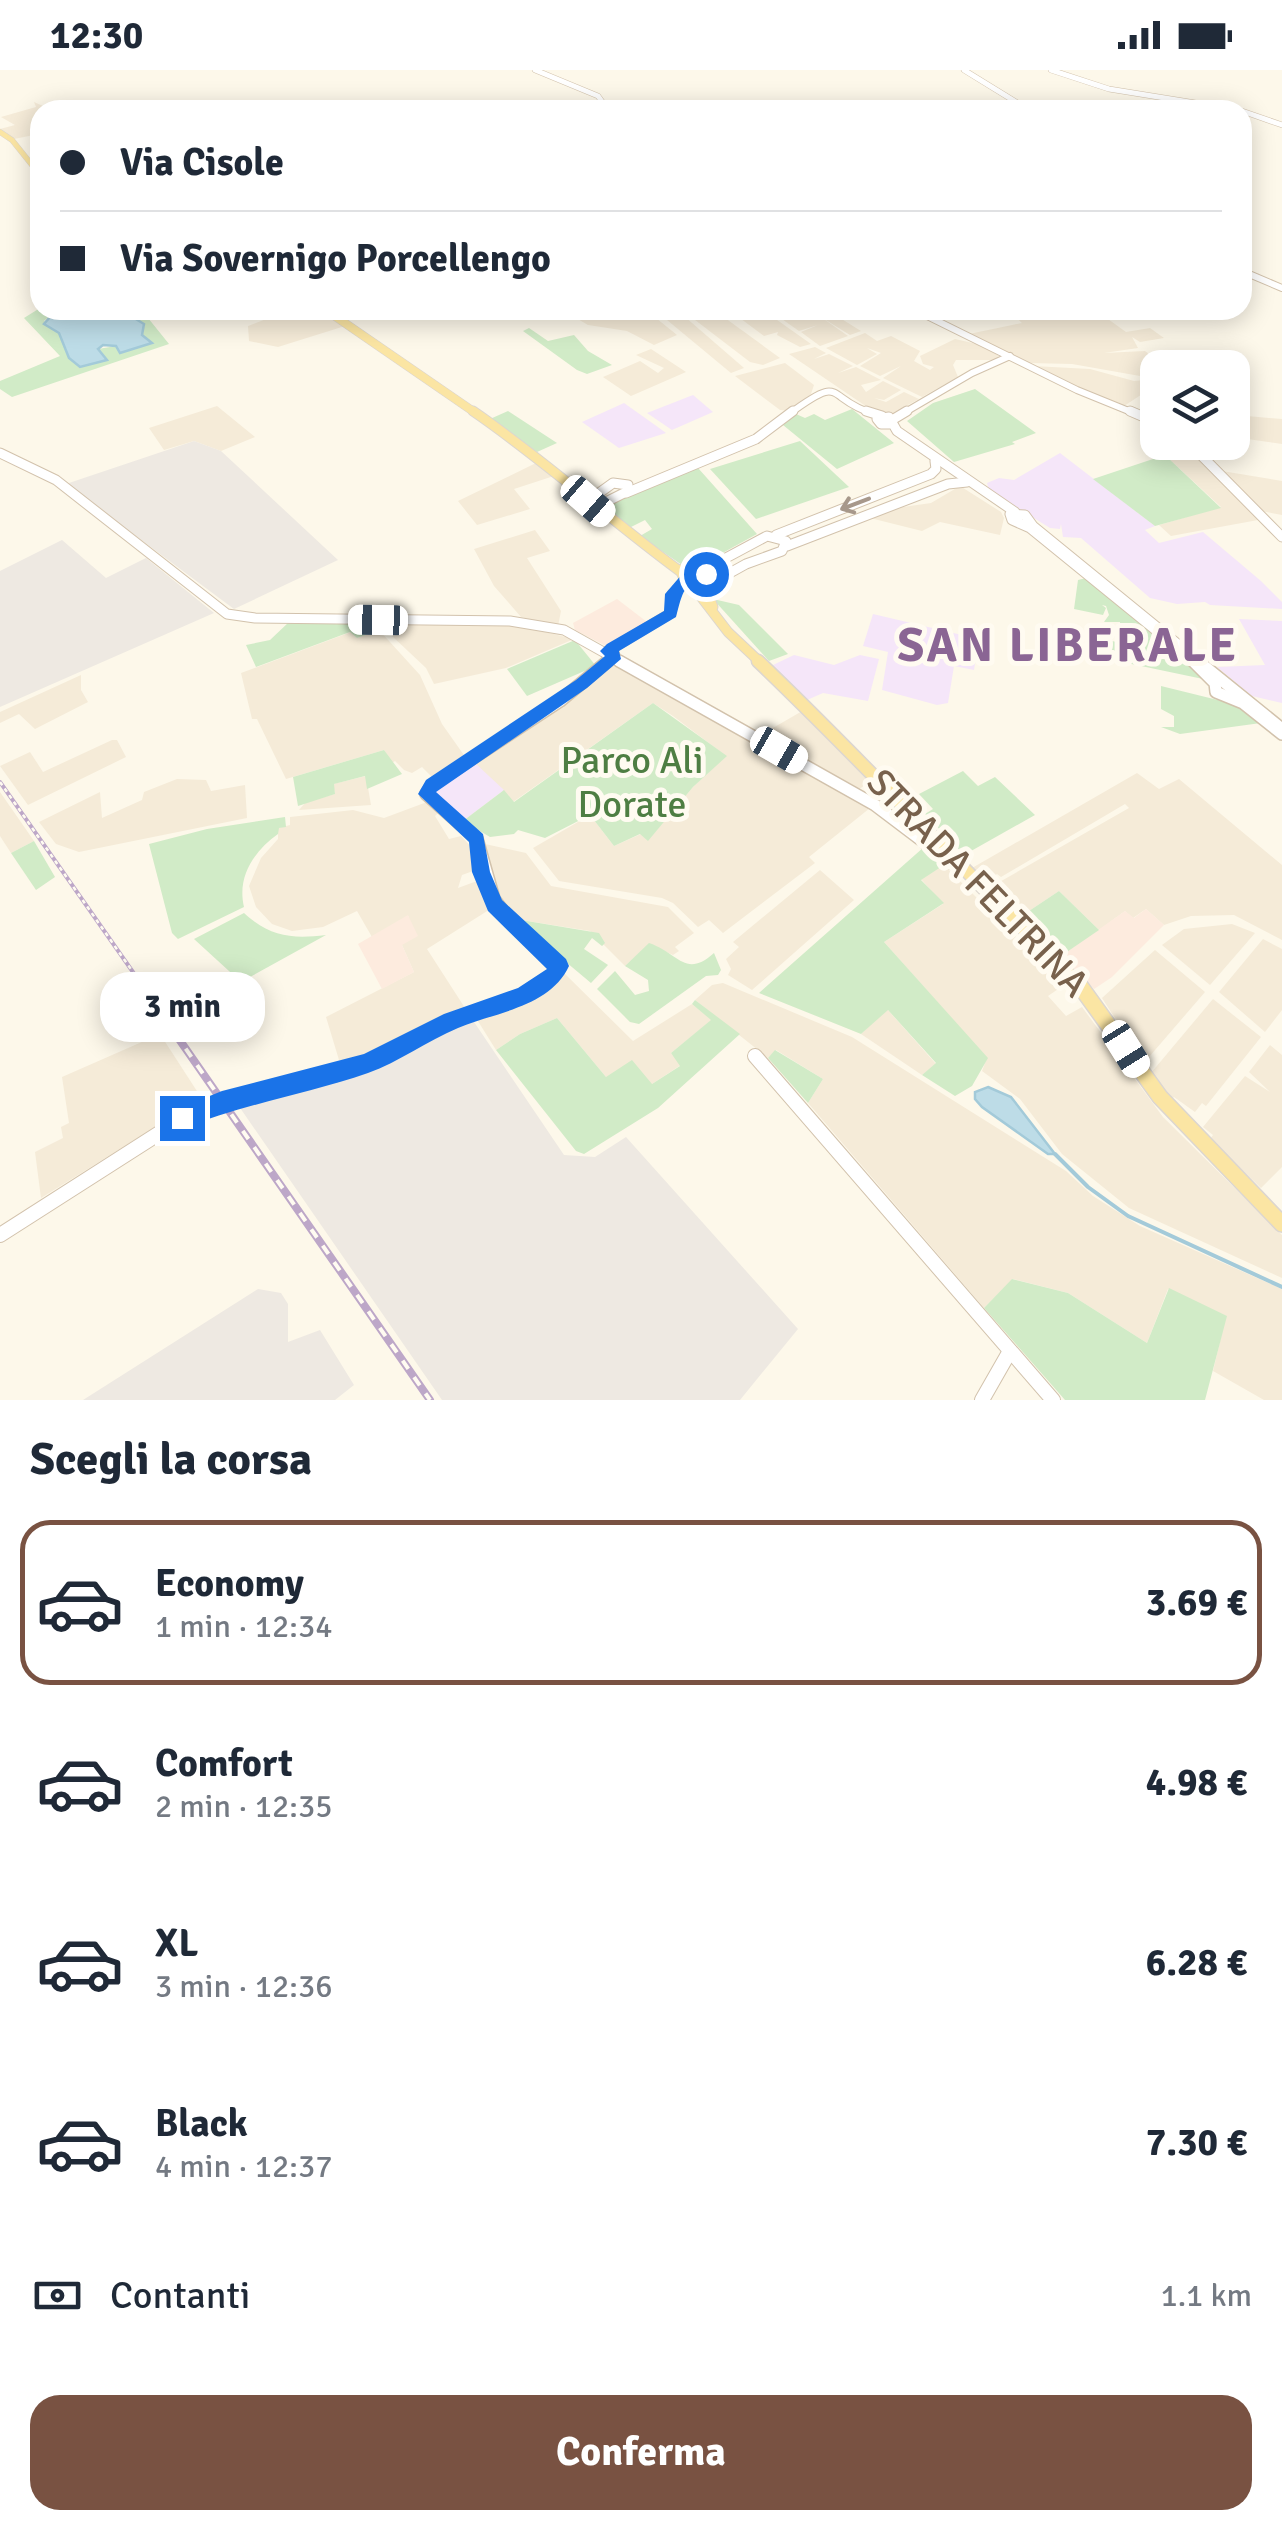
<!DOCTYPE html>
<html lang="it">
<head>
<meta charset="utf-8">
<style>
  :root { --surface:#fff; --page:#f6f6f7; --text:#1f2937; --muted:#747a83; --line:#e0e1e3; --accent:#795242 }
  body { margin:0; font-family:Signika,sans-serif; background:var(--page); color:var(--text); height:100vh; display:flex; flex-direction:column; font-size:38px; white-space:nowrap }
  * { box-sizing:border-box; margin:0 }
  p { font-size:32px; color:var(--muted) }
  .icon { flex:none; width:55px; height:55px; fill:none; stroke:currentColor; stroke-width:2; stroke-linecap:round; stroke-linejoin:round }
  .map { position:relative; height:1330px; overflow:hidden }
  .drawer { display:flex; flex-direction:column; background:var(--surface); flex:1 }
  .drawer>* { flex:none }
  .banner { position:absolute; left:30px; top:30px; width:1222px; height:220px; border-radius:30px; box-shadow:0 5px 25px #0003; display:grid; align-content:center; height:220px; padding:0 30px; background:var(--surface) }
  .buttons { position:absolute; left:1140px; top:280px; display:grid; gap:20px }
  .buttons a { display:grid; place-items:center; width:110px; height:110px; border-radius:20px; background:var(--surface); box-shadow:0 5px 25px #0003; font-size:50px }
  .end { position:absolute; width:45px; height:45px; margin:-22px; border:12px solid #1a73e8; background:#fff; box-shadow:0 0 0 5px #fff }
  .from { border-radius:50% }
  .bubble { position:absolute; height:70px; border-radius:30px; background:var(--surface); box-shadow:0 5px 25px #0003; font-size:32px; font-weight:700; line-height:70px; text-align:center }
  .car { position:absolute; width:30px; height:60px; margin:-30px -15px; border-radius:12px; box-shadow:0 0 8px 2px #0007; background:linear-gradient(#fff 24%,#345 0 40%,#fff 0 76%,#345 0 86%,#fff 0) }
  .banner b { display:flex; align-items:center; gap:35px; height:95px; font-size:38px }
  .banner b+b { border-top:2px solid var(--line) }
  .banner i { width:25px; height:25px; background:var(--text) }
  ul { padding:0; list-style:none }
  li { display:flex; align-items:center; gap:30px; height:165px; margin:0 20px 15px; padding:0 10px; border:5px solid transparent; border-radius:30px }
  li div { flex:1 }
  li b { display:block; font-size:38px }
  li em { font-style:normal; font-weight:700 }
  li.selected { border-color:var(--accent) }
  li>.icon { width:90px; height:90px; stroke-width:1.5 }
  h2 { padding:0 30px; font-size:45px; line-height:120px }
  .pay { display:flex; align-items:center; gap:25px; height:110px; padding:0 30px; font-size:38px }
  .pay p { margin-inline-start:auto }
  .button { display:flex; gap:20px; margin-top:auto; padding:20px 30px }
  .button a { flex:1; height:115px; border-radius:30px; background:var(--accent); color:#fff; font-size:40px; font-weight:700; line-height:115px; text-align:center }
  .status { display:flex; justify-content:space-between; align-items:center; height:70px; padding:0 50px; background:var(--surface); direction:ltr }
  .status svg { height:28px; fill:currentColor }
  .map>svg:first-child { display:block }
</style>
</head>
<body>
<div class="status"><b>12:30</b><svg viewBox="0 0 49 12"><path d="M0 12V9h3v3zM5 12V6h3v6zM10 12V3h3v9zM15 12V0h3v12zM26 1h20v11H26zM47 4h2v5h-2z"/></svg></div>
<div class="map">
<svg width="1282" height="1330" viewBox="0 0 1282 1330">
  <rect width="100%" height="100%" fill="#fdf8ea"/>
  <g fill="#f5ebd8">
    <polygon points="66,31 82,40 40,40 39,64 14,69 0,59 15,55 1,47 36,37 34,32 43,36"/>
    <polygon points="289,240 319,240 345,256 278,277 249,271 248,256"/>
    <polygon points="606,240 646,240 677,265 654,275 627,261 588,255 576,248"/>
    <polygon points="655,240 677,240 744,298 731,303"/>
    <polygon points="682,240 714,240 780,288 763,295 750,292"/>
    <polygon points="729,240 763,240 811,274 800,277 777,265 778,262 764,266"/>
    <polygon points="803,240 827,240 861,261 850,265 821,247 848,266 820,276 801,262 818,255 799,261 779,247"/>
    <polygon points="1008,240 1108,240 1101,244 1126,262 1150,258 1164,268 1140,272 1132,267 1138,278 1104,283 1145,281 1166,297 1158,298 1157,305 1140,306 1072,294 1029,293 969,264 1022,253"/>
    <polygon points="865,263 877,271 891,266 920,281 914,291 930,300 934,297 923,294 920,286 955,269 981,275 999,286 994,290 956,290 953,295 958,307 922,327 883,308 901,296 880,306 860,296 881,283 867,278 877,284 857,295 826,278"/>
    <polygon points="815,277 826,283 814,289 829,284 853,296 838,303 856,297 881,310 861,315 866,322 883,311 901,320 884,330 874,328 886,332 904,322 919,329 893,343 873,341 789,284"/>
    <polygon points="651,279 686,302 631,326 603,307 640,291 658,303 664,298 636,285"/>
    <polygon points="785,293 814,315 811,324 790,341 780,340 735,306"/>
    <polygon points="1033,296 1090,299 1134,311 1154,309 1156,315 1121,338"/>
    <polygon points="217,336 255,367 221,381 194,371 164,380 149,358"/>
    <polygon points="1232,340 1236,345 1282,349 1282,374 1233,367 1233,354 1247,354 1233,351"/>
    <polygon points="1192,381 1258,448 1258,450 1171,466 1159,455 1221,437 1165,385"/>
    <polygon points="538,392 557,405 514,419 530,439 477,455 458,431"/>
    <polygon points="1222,401 1282,411 1282,445 1261,441"/>
    <polygon points="960,416 1001,442 1004,448 1000,465 940,452 922,461 870,448 896,438 931,433"/>
    <polygon points="535,460 550,481 527,488 561,541 558,556 521,547 494,516 474,479"/>
    <polygon points="385,553 508,553 574,569 506,598 434,614 426,598 392,566"/>
    <polygon points="379,560 420,605 442,654 466,688 433,708 422,697 412,703 404,700 395,691 392,693 384,680 286,709 257,649 252,649 241,603 351,562 357,568"/>
    <polygon points="616,589 870,738 809,787 815,793 723,863 709,850 698,857 673,833 662,828 559,811 533,778 590,745 614,776 641,764 648,770 693,717 726,686 673,646 653,633 513,732 475,693"/>
    <polygon points="81,605 81,620 88,632 35,659 19,644 0,653 0,642"/>
    <polygon points="804,640 871,711 855,722 759,666"/>
    <polygon points="112,670 117,670 126,687 28,735 0,696 30,682 43,702"/>
    <polygon points="1137,703 1159,719 1179,709 1282,795 1282,870 1234,845 1191,846 1164,855 1146,839 1133,848 1125,841 1099,860 1059,821 1020,847 989,818 1129,738 1125,734 1001,807 997,804 986,812 972,798"/>
    <polygon points="366,706 371,735 299,740 306,732 335,724 333,714"/>
    <polygon points="177,709 206,710 211,721 245,715 247,748 79,782 56,774 39,752 100,722 102,748 142,730 144,722"/>
    <polygon points="0,722 34,771 11,783 0,766"/>
    <polygon points="427,732 438,743 435,746 449,769 461,766 474,780 477,791 473,801 462,805 458,818 477,811 492,838 427,879 465,938 357,990 339,990 326,947 414,902 402,875 409,846 372,867 357,841 323,857 292,861 272,854 256,837 249,816 261,788 278,769 278,758 290,755 290,747 353,740 384,748"/>
    <polygon points="485,774 526,783 551,816 668,837 694,863 675,877 679,881 673,885 649,874 625,896 590,861 521,850 500,834 489,805"/>
    <polygon points="944,795 1064,915 1048,926 1066,946 1082,937 1163,1047 1282,1165 1282,1208 1129,1138 1062,1084 1020,1029 982,1001 987,988 884,872 943,834 921,809"/>
    <polygon points="820,800 854,830 752,920 728,905 731,899 726,889 739,877 733,872"/>
    <polygon points="1232,854 1255,863 1210,915 1162,875 1184,859"/>
    <polygon points="1263,869 1282,879 1282,940 1265,962 1219,922"/>
    <polygon points="1155,880 1205,922 1149,987 1140,979 1142,975 1127,967 1102,928"/>
    <polygon points="561,900 633,971 692,934 712,950 671,983 681,995 652,1014 606,1007 557,948 520,964 496,980 476,948"/>
    <polygon points="723,913 852,967 1066,1101 1093,1126 1140,1156 1282,1219 1282,1330 1264,1330 1213,1301 1226,1246 1168,1219 1147,1273 1068,1223 1013,1209 984,1238 808,1033 823,1009 776,980 768,988 695,930 712,915"/>
    <polygon points="1213,929 1261,967 1206,1036 1202,1033 1195,1042 1174,1027 1172,1029 1151,1003"/>
    <polygon points="887,939 936,994 922,1005 861,964"/>
    <polygon points="160,964 204,1032 168,1049 41,1128 35,1082 63,1068 61,1057 69,1053 62,1007"/>
    <polygon points="1270,975 1282,985 1282,1097 1261,1118 1210,1069 1213,1065 1203,1057 1245,1006 1270,1022 1249,1002"/>
  </g>
  <g fill="#fdebde">
    <polygon points="617,529 647,552 608,577 575,560 573,553"/>
    <polygon points="1146,839 1164,855 1112,907 1094,919 1061,886 1125,841 1134,848"/>
    <polygon points="408,845 418,866 402,875 414,902 382,919 358,874"/>
  </g>
  <g fill="#eee9e2">
    <polygon points="194,371 221,381 338,490 234,539 66,414"/>
    <polygon points="62,470 106,508 146,488 214,543 0,637 0,501"/>
    <polygon points="470,946 564,1085 595,1087 626,1067 798,1259 740,1330 442,1330 236,1032 351,1001"/>
    <polygon points="258,1219 281,1223 288,1234 288,1272 320,1260 354,1315 335,1330 83,1330"/>
  </g>
  <g fill="#f5e6f9">
    <polygon points="693,325 713,342 672,360 647,343"/>
    <polygon points="624,333 655,355 666,363 619,378 582,352"/>
    <polygon points="1060,383 1155,456 1145,460 1159,473 1203,462 1261,511 1282,532 1282,539 1210,535 1205,532 1177,534 1150,528 1081,468 1063,467 1061,454 1060,459 1050,458 989,420 987,413 999,408 1014,410"/>
    <polygon points="873,544 962,565 977,581 974,600 954,596 948,633 937,635 882,620 888,582 863,576"/>
    <polygon points="1239,549 1282,551 1282,633 1252,626 1217,597 1265,595"/>
    <polygon points="794,585 834,595 860,585 879,589 868,631 823,623 807,630 773,595"/>
    <polygon points="475,693 504,720 463,751 435,722"/>
  </g>
  <g fill="#d1ebc7">
    <polygon points="40,238 56,240 44,251 59,263 69,288 106,289 98,279 116,276 120,283 153,273 142,266 145,254 131,246 137,240 150,240 144,243 169,274 12,327 0,319 0,311 60,286 24,248"/>
    <polygon points="529,258 548,271 574,265 588,281 612,295 587,304 577,300 523,261"/>
    <polygon points="975,319 1036,363 1012,372 1015,374 954,392 907,351 933,333"/>
    <polygon points="852,339 894,373 837,399 783,355 796,344 805,348 814,344 825,350"/>
    <polygon points="508,341 557,373 537,382 490,349"/>
    <polygon points="800,371 849,417 756,449 710,399"/>
    <polygon points="1165,385 1221,438 1155,456 1093,409"/>
    <polygon points="698,398 757,464 697,497 682,495 640,466 652,459 645,450 629,458 610,446 607,435"/>
    <polygon points="1086,508 1200,602 1203,609 1103,588 1105,561 1112,563 1112,571 1121,573 1120,552 1104,552 1109,545 1106,536 1102,535 1106,538 1103,545 1074,539 1078,510"/>
    <polygon points="713,529 739,535 788,584 769,591"/>
    <polygon points="289,552 373,552 379,560 357,568 350,562 256,597 246,575 270,570"/>
    <polygon points="575,570 596,596 527,626 507,599"/>
    <polygon points="1161,616 1234,634 1261,653 1180,664 1161,657 1174,657 1174,646 1161,639"/>
    <polygon points="653,633 727,686 693,717 648,771 640,764 614,776 590,745 545,768 518,760 514,764 490,767 463,751 504,720 514,732"/>
    <polygon points="384,680 402,704 367,719 365,706 334,714 335,724 298,736 293,707"/>
    <polygon points="963,701 978,716 995,707 1035,745 964,785 925,744 933,739 919,724"/>
    <path d="M285,747L286,757L279,758L278,764C253,782 237,807 244,837L178,869L172,863L149,774L207,759Z"/>
    <polygon points="34,771 55,807 36,820 11,783"/>
    <polygon points="924,777 944,795 921,810 944,833 884,872 988,988 972,1016 955,1026 922,1005 936,993 888,940 861,964 759,923"/>
    <polygon points="1059,821 1099,860 1061,886 1020,847"/>
    <path d="M244,843C270,867 292,869 326,865L241,912L194,869Z"/>
    <polygon points="521,850 599,863 605,873 602,876 592,868 584,879 608,895 591,913 523,856"/>
    <path d="M649,873C679,883 685,909 714,883L721,900L718,905L706,906L639,954L630,952L597,919L615,901L635,925L649,921L648,910L625,896Z"/>
    <polygon points="695,930 740,964 658,1038 584,1084 576,1081 496,980 520,964 557,948 606,1007 632,990 652,1014 680,996 671,983 711,950 692,934"/>
    <polygon points="775,980 823,1009 808,1033 768,988"/>
    <polygon points="1012,1209 1068,1223 1147,1273 1169,1218 1227,1246 1205,1330 1065,1330 984,1238"/>
  </g>
  <g fill="#bddce7" stroke="#a3cad9" stroke-width="2.5">
    <polygon points="56,240 137,240 131,246 144,254 142,265 152,273 120,283 116,276 103,275 98,279 107,290 80,297 69,288 59,263 44,254"/>
    <polygon points="988,1017 1011,1027 1055,1084 1048,1084 982,1037 975,1029 975,1022"/>
  </g>
  <g fill="none" stroke-linecap="round" stroke-linejoin="round">
    <polyline stroke="#a3cad9" stroke-width="4" points="1055,1084 1088,1117 1128,1146 1282,1217"/>
    <defs>
      <g id="secondary-far4">
        <polyline points="535,0 598,26 608,40"/>
        <polyline points="964,0 1029,40"/>
        <polyline points="1051,0 1109,19 1239,40"/>
        <polyline points="1242,41 1282,55"/>
      </g>
      <g id="secondary-far3">
        <polyline points="1242,201 1282,218"/>
        <polyline points="915,240 1077,320 1136,344"/>
        <path d="M789,344C846,302 824,329 874,344"/>
        <polyline points="902,344 972,303 1010,286"/>
      </g>
      <g id="secondary-far2">
        <polyline points="866,341 882,346"/>
        <polyline points="1130,341 1158,353"/>
        <polyline points="892,350 907,341"/>
        <polyline points="891,354 881,354 877,349 889,347 897,361 1015,442"/>
        <polyline points="1188,372 1282,467"/>
        <polyline points="0,383 56,410 227,544 255,548 510,551 564,560 623,593"/>
        <polyline points="626,423 756,369 793,341"/>
        <polyline points="588,431 613,413 628,415 628,421 606,432 605,446"/>
        <polyline points="776,465 931,404 936,399 935,391"/>
        <polyline points="787,476 948,414 967,412"/>
        <polyline points="698,503 767,466 786,471 782,481 746,494 710,514"/>
        <polyline points="608,581 671,543 672,524 686,513"/>
        <polyline points="605,593 615,585"/>
        <polyline points="1196,593 1030,458 1012,450 1010,444 1025,445 1033,456 1201,593"/>
      </g>
      <g id="secondary-far1">
        <polyline points="619,591 875,735 953,794"/>
        <polyline points="1193,591 1215,613 1216,622 1243,633 1282,664"/>
        <polyline points="1198,591 1282,659"/>
        <polyline points="538,915 554,905 559,895 513,854 494,829 477,769 426,724 432,715 560,631 608,591"/>
      </g>
      <g id="secondary">
        <polyline points="755,986 1053,1330"/>
        <polyline points="0,1165 183,1048 222,1032 367,993 451,951 524,925 542,913"/>
        <polyline points="982,1330 1010,1281"/>
      </g>
      <polyline id="primary-far4" points="0,62 12,70 40,105"/>
      <polyline id="primary-far3" points="326,240 477,344"/>
      <g id="primary-far2">
        <path d="M473,341C546,391 610,450 681,502L687,515L695,519L728,562L761,593"/>
        <polyline points="682,499 708,506 710,514 702,519"/>
        <polyline points="706,518 713,537"/>
      </g>
      <path id="primary-far1" d="M758,591C868,696 971,809 1080,915"/>
      <polyline id="primary" points="1078,913 1160,1027 1282,1154"/>
    </defs>
    <use href="#secondary-far4" stroke="#d2c2ac" stroke-width="6"/>
    <use href="#secondary-far3" stroke="#d2c2ac" stroke-width="8"/>
    <use href="#secondary-far2" stroke="#d2c2ac" stroke-width="11"/>
    <use href="#secondary-far1" stroke="#d2c2ac" stroke-width="14"/>
    <use href="#secondary" stroke="#d2c2ac" stroke-width="16"/>
    <use href="#primary-far4" stroke="#dcd6d0" stroke-width="6"/>
    <use href="#primary-far3" stroke="#dcd6d0" stroke-width="9"/>
    <use href="#primary-far2" stroke="#dcd6d0" stroke-width="11"/>
    <use href="#primary-far1" stroke="#dcd6d0" stroke-width="15"/>
    <use href="#primary" stroke="#dcd6d0" stroke-width="18"/>
    <use href="#secondary-far4" stroke="#fff" stroke-width="5"/>
    <use href="#secondary-far3" stroke="#fff" stroke-width="6"/>
    <use href="#secondary-far2" stroke="#fff" stroke-width="9"/>
    <use href="#secondary-far1" stroke="#fff" stroke-width="11"/>
    <use href="#secondary" stroke="#fff" stroke-width="14"/>
    <use href="#primary-far4" stroke="#fbe5a3" stroke-width="5"/>
    <use href="#primary-far3" stroke="#fbe5a3" stroke-width="8"/>
    <use href="#primary-far2" stroke="#fbe5a3" stroke-width="9"/>
    <use href="#primary-far1" stroke="#fbe5a3" stroke-width="12"/>
    <use href="#primary" stroke="#fbe5a3" stroke-width="15"/>
    <defs>
      <polyline id="rail-far1" points="0,712 142,915"/>
      <polyline id="rail" points="140,913 430,1330"/>
    </defs>
    <use href="#rail-far1" stroke="#bda7c8" stroke-width="4"/>
    <use href="#rail" stroke="#bda7c8" stroke-width="8"/>
    <use href="#rail-far1" stroke="#fffbf1" stroke-width="2.5" stroke-dasharray="4" stroke-linecap="butt"/>
    <use href="#rail" stroke="#fffbf1" stroke-width="4" stroke-dasharray="10" stroke-linecap="butt"/>
  </g>
  <defs><path id="oneway-shaft" d="M-6 0H5M1.5-3L5.5 0L1.5 3" fill="none" stroke-width="1.6" stroke-linecap="round" stroke-linejoin="round" transform="scale(2.5)"/></defs>
  <use stroke="#a7988b" href="#oneway-shaft" transform="translate(855 434) rotate(159)"/>
  <path fill="#1a73e8" d="M706,500L710,501V508C682,513 683,522 676,547L619,581L621,589L587,618L436,722L483,764L490,802L502,830L566,889L569,896C550,937 496,942 458,958C427,971 399,992 368,1003C307,1024 243,1034 182,1059L175,1055L172,1048L175,1040L222,1021L364,984L444,944L518,918L547,899L488,841L472,802L469,772L418,724L426,710L576,610L605,586L600,581L607,574L664,541L665,524L683,503Z"/>
  <g text-anchor="middle" dominant-baseline="central" stroke-width="10" stroke-linejoin="round" paint-order="stroke">
    <g font-size="38" fill="#4e7e43" stroke="#fffbf1">
      <text x="632" y="690">Parco Ali<tspan x="632" dy="44">Dorate</tspan></text>
    </g>
    <g font-size="38" fill="#78614c" stroke="#fffbf1">
      <text transform="translate(978 813) rotate(46)">STRADA FELTRINA</text>
    </g>
    <g font-size="48" font-weight="bold" letter-spacing="2.5" fill="#8a6594" stroke="#fffbf1">
      <text x="1068" y="575">SAN LIBERALE</text>
    </g>
  </g>
</svg>
<div class="buttons">
<a><svg class="icon" aria-label="layers" viewBox="0 0 24 24"><path d="M12 4l9 5-9 5-9-5zM3 14l9 5 9-5"/></svg></a>
</div>
<i class="end from" style="left:706px;top:504px"></i>
<i class="end" style="left:182px;top:1048px"></i>
<div class="bubble" style="left:100px;top:902px;width:165px">3 min</div>
<i class="car" style="left:588px;top:431px;rotate:131deg"></i>
<i class="car" style="left:378px;top:550px;rotate:271deg"></i>
<i class="car" style="left:779px;top:680px;rotate:120deg"></i>
<i class="car" style="left:1126px;top:979px;rotate:148deg"></i>
<div class="banner">
<b><i class="from"></i>Via Cisole</b>
<b><i></i>Via Sovernigo Porcellengo</b>
</div>
</div>
<section class="drawer">
<h2>Scegli la corsa</h2>
<ul>
<li class="selected"><svg class="icon" aria-label="car" viewBox="0 0 24 24"><path d="M5 17H2v-5l4-1 3-4h7l3 4 3 1v5h-3M9 17h6M6 11h13"/><circle cx="7" cy="17" r="2"/><circle cx="17" cy="17" r="2"/></svg><div><b>Economy</b><p>1 min · 12:34</p></div><em>3.69 €</em></li>
<li><svg class="icon" aria-label="car" viewBox="0 0 24 24"><path d="M5 17H2v-5l4-1 3-4h7l3 4 3 1v5h-3M9 17h6M6 11h13"/><circle cx="7" cy="17" r="2"/><circle cx="17" cy="17" r="2"/></svg><div><b>Comfort</b><p>2 min · 12:35</p></div><em>4.98 €</em></li>
<li><svg class="icon" aria-label="car" viewBox="0 0 24 24"><path d="M5 17H2v-5l4-1 3-4h7l3 4 3 1v5h-3M9 17h6M6 11h13"/><circle cx="7" cy="17" r="2"/><circle cx="17" cy="17" r="2"/></svg><div><b>XL</b><p>3 min · 12:36</p></div><em>6.28 €</em></li>
<li><svg class="icon" aria-label="car" viewBox="0 0 24 24"><path d="M5 17H2v-5l4-1 3-4h7l3 4 3 1v5h-3M9 17h6M6 11h13"/><circle cx="7" cy="17" r="2"/><circle cx="17" cy="17" r="2"/></svg><div><b>Black</b><p>4 min · 12:37</p></div><em>7.30 €</em></li>
</ul>
<div class="pay"><svg class="icon" aria-label="cash" viewBox="0 0 24 24"><path d="M3 7h18v10H3z"/><circle cx="12" cy="12" r="2"/></svg>Contanti<p>1.1 km</p></div>
<div class="button"><a>Conferma</a></div>
</section>
</body>
</html>
